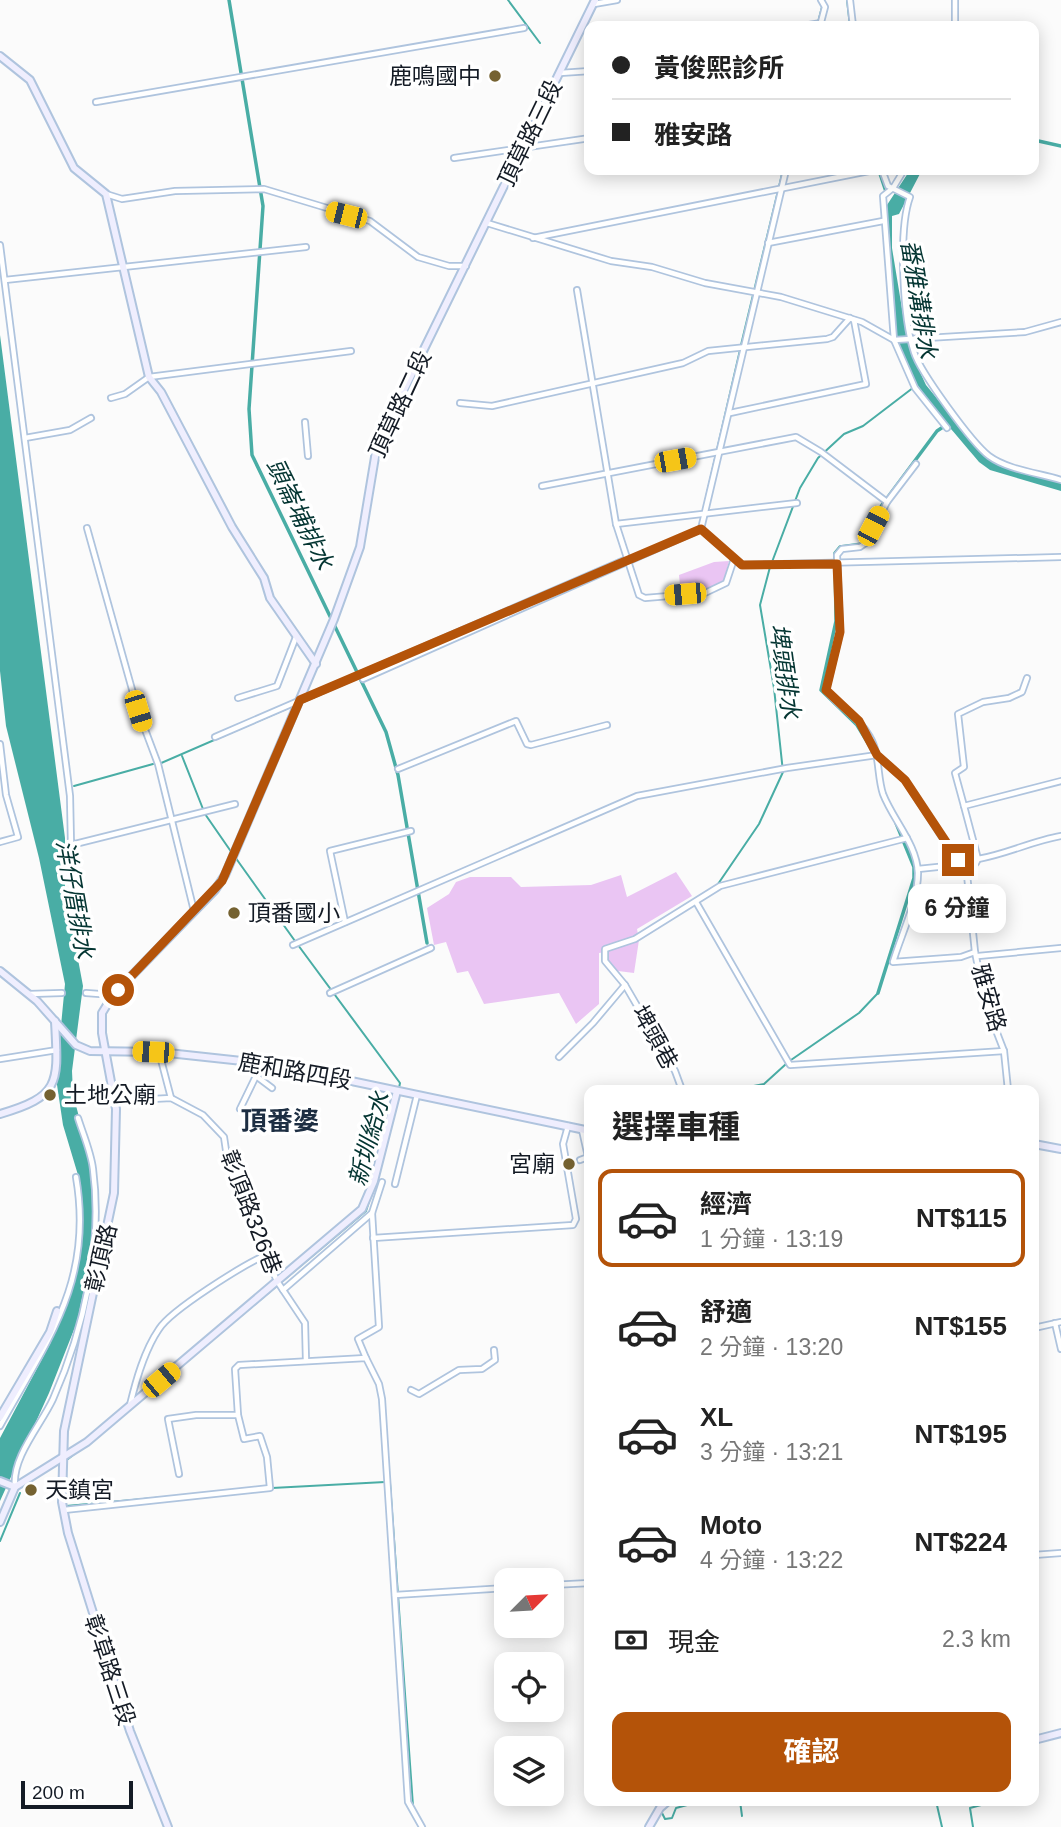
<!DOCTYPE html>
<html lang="zh-TW">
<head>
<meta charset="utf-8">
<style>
  :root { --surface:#fff; --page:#f6f6f6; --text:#222; --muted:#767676; --line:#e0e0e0; --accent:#b45309 }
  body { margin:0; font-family:Helvetica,"Noto Sans TC",sans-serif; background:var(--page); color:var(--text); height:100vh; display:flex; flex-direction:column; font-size:26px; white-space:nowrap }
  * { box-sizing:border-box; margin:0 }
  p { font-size:23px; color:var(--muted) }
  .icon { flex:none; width:38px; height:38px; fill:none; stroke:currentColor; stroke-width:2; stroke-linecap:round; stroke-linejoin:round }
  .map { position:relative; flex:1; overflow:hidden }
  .details { position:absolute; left:584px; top:1085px; width:455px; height:721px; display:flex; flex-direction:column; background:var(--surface); border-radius:14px; box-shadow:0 4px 18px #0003 }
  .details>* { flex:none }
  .hud { position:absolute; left:584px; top:21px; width:455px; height:154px; border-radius:14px; box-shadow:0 4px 18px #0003; display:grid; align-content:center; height:154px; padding:0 28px; background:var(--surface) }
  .needle { width:46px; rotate:66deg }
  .buttons { position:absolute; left:494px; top:1568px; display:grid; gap:14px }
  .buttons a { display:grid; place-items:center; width:70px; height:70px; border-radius:14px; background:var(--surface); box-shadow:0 4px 18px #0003; font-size:35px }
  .scale { position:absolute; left:21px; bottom:18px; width:112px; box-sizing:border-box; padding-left:7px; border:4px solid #141b25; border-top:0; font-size:19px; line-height:24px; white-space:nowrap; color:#141b25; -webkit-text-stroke:5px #fff; paint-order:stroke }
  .end { position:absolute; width:32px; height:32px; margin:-16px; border:9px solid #b45309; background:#fff; box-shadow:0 0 0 4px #fff }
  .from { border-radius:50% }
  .bubble { position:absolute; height:49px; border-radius:14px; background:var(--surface); box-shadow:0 4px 18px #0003; font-size:23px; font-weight:700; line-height:49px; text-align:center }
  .car { position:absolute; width:21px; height:42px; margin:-21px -10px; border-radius:9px; box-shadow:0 0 5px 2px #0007; background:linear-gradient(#f5c518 24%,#345 0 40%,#f5c518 0 76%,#345 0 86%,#f5c518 0) }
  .hud b { display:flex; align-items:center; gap:24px; height:66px; font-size:26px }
  .hud b+b { border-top:2px solid var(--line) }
  .hud i { width:18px; height:18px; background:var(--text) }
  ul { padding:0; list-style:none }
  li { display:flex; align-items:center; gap:21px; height:98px; margin:0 14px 10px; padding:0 14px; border:4px solid transparent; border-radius:14px }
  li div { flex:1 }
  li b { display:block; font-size:26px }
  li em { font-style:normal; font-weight:700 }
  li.on { border-color:var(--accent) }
  li>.icon { width:63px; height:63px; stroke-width:1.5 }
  h2 { padding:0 28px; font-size:32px; line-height:84px }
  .pay { display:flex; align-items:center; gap:18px; height:77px; padding:0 28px; font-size:26px }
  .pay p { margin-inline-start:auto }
  .action { display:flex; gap:14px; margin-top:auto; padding:14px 28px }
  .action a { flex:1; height:80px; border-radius:14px; background:var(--accent); color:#fff; font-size:28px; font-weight:700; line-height:80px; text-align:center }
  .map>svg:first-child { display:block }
</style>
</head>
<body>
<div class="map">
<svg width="1061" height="1827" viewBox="0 0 1061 1827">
  <rect width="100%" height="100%" fill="#fbfbfb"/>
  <g fill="#eac5f3">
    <polygon points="729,561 723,583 709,590 681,594 679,575 714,562"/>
    <polygon points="676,872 692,896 637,929 639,940 634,973 618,971 607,959 606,952 599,953 599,1004 576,1024 559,993 484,1004 468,971 457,973 446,942 434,945 427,908 449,894 456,882 470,877 511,877 521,887 591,885 621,875 627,897"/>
  </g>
  <g fill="#49ada5">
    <path d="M910,170H922L899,214L892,216V248L905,327L911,353L926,385L979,450L991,460L1010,469L1061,483V491L990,470L979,462C952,429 920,397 903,358C888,324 889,257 885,218L887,205Z"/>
    <polygon points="0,335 65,838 65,890 83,986 72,1071 73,1094 90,1159 96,1204 95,1237 77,1322 49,1393 0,1501 0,1438 50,1344 74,1277 81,1185 63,1125 56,1078 65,984 39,858 6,726 0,671"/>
  </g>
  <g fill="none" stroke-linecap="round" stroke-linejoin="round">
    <g stroke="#49ada5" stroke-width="2">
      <polyline points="508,0 540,43"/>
      <polyline points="847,0 850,26"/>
      <polyline points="817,26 822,7"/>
      <polyline points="878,170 885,191"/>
      <polyline points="741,345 783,170"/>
      <polyline points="705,502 740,350"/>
      <polyline points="772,562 800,488 818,458 844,434 863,426 918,384"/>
      <polyline points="301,703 437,644"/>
      <polyline points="182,756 203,809"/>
      <polyline points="159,764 295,705"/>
      <polyline points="74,786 153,764"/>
      <polyline points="205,814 232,853"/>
      <polyline points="235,857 295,941"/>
      <polyline points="718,884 759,824 783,772 774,688 760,605 770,567"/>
      <polyline points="298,945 400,1083 399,1088"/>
      <polyline points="791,1060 859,1013 878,993"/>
      <polyline points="733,1090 764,1084 786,1064"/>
      <polyline points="387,1143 399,1094"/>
      <polyline points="118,1419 366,1211 371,1195"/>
      <polyline points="68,1459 78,1451"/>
      <polyline points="390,1483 413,1806"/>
      <polyline points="272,1488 385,1482"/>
      <polyline points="66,1506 176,1496"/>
      <polyline points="0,1541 20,1493"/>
      <polyline points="98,1617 132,1727"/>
      <polyline points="740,1801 742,1816"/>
      <polyline points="936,1801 942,1827"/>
      <polyline points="662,1813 665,1819 672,1818 676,1808 702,1801"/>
      <polyline points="973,1827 970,1808 996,1801"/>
    </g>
    <g stroke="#49ada5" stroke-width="3.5">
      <polyline points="229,0 263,206 249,409 252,455 386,732 398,775 427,943"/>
      <polyline points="1034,140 1061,146"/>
      <polyline points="874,753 857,725 821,690 836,621 835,553 840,547 862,544 882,505 937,431 946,425"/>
      <polyline points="878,993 914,878 914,867 896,823"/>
    </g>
    <defs>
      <g id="street">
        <polyline points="850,0 853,26"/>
        <polyline points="955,0 955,26"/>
        <polyline points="594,4 617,0"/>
        <polyline points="803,26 821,23"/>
        <polyline points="820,26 825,7 821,0"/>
        <polyline points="560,73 590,71"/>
        <polyline points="96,102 524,28"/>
        <polyline points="454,158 590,138"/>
        <path d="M882,170L888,186L910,197C898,230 903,319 914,352C920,372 972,443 989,456C1008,470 1039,473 1061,480"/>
        <polyline points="904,170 893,188 883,196 894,340 915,388 947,428"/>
        <polyline points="106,194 122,199 175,191 264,189 370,221 418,257 449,266 466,266"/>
        <polyline points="487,223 611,261 652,267 705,283 781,297 862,322 894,340 1025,332 1061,322"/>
        <polyline points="533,238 874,170"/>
        <polyline points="768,243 883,221"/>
        <polyline points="0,245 70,796 71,845 235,804"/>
        <polyline points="5,280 306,247"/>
        <polyline points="577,290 616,524 639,595 645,598 705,593 726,583 734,559"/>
        <polyline points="111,398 125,394 149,377 351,351"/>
        <polyline points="460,403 492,406 683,363 708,351 827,339 833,337 850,318"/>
        <polyline points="730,413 866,384 854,320"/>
        <polyline points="305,422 308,456"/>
        <polyline points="25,438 70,430 91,418"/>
        <path d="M916,464L887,502L867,542L860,547L842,549L837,555L840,632L826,690C839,707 859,717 870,737C880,754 877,776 883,794C893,820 917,844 918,873C918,901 901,935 893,962L961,957L975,952"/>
        <polyline points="542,486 796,437 821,452 887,502"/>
        <polyline points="616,524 797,503"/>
        <polyline points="87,528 138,711 158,764 194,911"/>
        <polyline points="701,529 742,565 1061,557"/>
        <polyline points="363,679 701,529 786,170"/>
        <polyline points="238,698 277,686 296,637"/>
        <polyline points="215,737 627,559"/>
        <polyline points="0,744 6,795 18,837 0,842"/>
        <polyline points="398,769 516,721 527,744 531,745 607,725"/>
        <polyline points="964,806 955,773 964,767 958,714 983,702 1009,698 1022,692 1027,678"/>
        <path d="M978,859C1007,854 1032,841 1061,836"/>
        <polyline points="966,865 975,952 985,1002 1004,1051 1008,1090"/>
        <polyline points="918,869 976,863 978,859 964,806 1061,781"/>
        <polyline points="696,902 790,1065 1004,1051"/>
        <polyline points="345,922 330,851 411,831"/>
        <polyline points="293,945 637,796 787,768 877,755 905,780 961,866"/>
        <polyline points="978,956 1061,948"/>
        <polyline points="625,985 675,1071 682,1090"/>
        <polyline points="86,993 113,995"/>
        <polyline points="330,993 431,948"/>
        <polyline points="29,994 62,993"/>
        <polyline points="159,1052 171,1098"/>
        <polyline points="559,1057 593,1023 625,985 605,961 605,949 635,939 720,886 907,838"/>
        <polyline points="0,1059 57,1050"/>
        <polyline points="262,1063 256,1076 272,1088"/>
        <polyline points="115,1101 171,1098 203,1115 224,1137 228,1164 239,1176 240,1196 250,1210 266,1255 277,1281 305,1323 306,1361"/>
        <polyline points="240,1109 256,1076"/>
        <polyline points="580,1160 588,1157 582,1130"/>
        <polyline points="395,1184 417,1095"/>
        <polyline points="373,1238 573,1225 576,1219 563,1144 568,1126"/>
        <polyline points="283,1290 372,1213"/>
        <polyline points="1055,1323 1061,1349"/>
        <polyline points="1034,1328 1061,1322"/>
        <polyline points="366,1358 358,1339 379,1327 372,1213 382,1182"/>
        <polyline points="411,1390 419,1394 459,1370 482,1369 495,1360 494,1350"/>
        <path d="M130,1405C136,1380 144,1351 159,1329C171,1310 243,1265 266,1255"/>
        <path d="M0,1426C47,1341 94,1281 76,1177"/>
        <polyline points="179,1474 168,1419 196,1415 238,1415"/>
        <path d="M15,1486C12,1457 41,1425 53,1399C84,1329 103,1245 93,1169C91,1152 83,1134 78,1118"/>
        <polyline points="64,1510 270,1488 267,1457 260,1436 244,1439 238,1415 235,1369 239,1365 366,1358 379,1384 382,1399 408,1802 422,1827"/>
        <polyline points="1034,1555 1061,1553"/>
        <polyline points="551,1585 590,1583"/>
        <polyline points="395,1595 506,1588"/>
      </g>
      <g id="secondary">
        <polyline points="0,56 30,80 74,168 106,194 149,377 161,392 232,527 264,578 270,598 316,664"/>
        <polyline points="0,971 37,1001 76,1045 90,1051 159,1052 270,1064 590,1131"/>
        <path d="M0,1114C62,1096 58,1082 55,1021"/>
        <polyline points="1034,1144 1061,1149"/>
        <polyline points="0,1417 50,1332 57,1311"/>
        <polyline points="0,1481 15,1487"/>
        <polyline points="0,1522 15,1487 87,1442 362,1209 374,1181 397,1091"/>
        <polyline points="1034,1740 1061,1733"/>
        <polyline points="168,1827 130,1731 68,1533 62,1502 64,1431 114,1193 116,1109 102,1033 102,1013 113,995 215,890 225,875 334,619 360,547 377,445 595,0"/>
        <polyline points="649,1827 660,1808 668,1801"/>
      </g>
    </defs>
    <use href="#street" stroke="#afc4de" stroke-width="8"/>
    <use href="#secondary" stroke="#afc4de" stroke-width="10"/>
    <use href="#street" stroke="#fff" stroke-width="4.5"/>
    <use href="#secondary" stroke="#efeefe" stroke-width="6"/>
  </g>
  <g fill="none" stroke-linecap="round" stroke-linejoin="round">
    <polyline stroke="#b45309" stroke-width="9" points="118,990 222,881 300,700 701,529 742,565 837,564 840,632 826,690 859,721 877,755 905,780 958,860"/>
  </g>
  <g fill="#756231" stroke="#fff" stroke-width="2.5">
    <circle cx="495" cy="76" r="7"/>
    <circle cx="234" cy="913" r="7"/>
    <circle cx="50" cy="1095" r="7"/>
    <circle cx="569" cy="1164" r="7"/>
    <circle cx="31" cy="1490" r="7"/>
  </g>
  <g text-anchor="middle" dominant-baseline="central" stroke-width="7" stroke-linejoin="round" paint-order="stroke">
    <g font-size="23" fill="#141b25" stroke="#fff" text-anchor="start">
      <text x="481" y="76" text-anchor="end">鹿鳴國中</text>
      <text x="248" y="913">頂番國小</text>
      <text x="64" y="1095">土地公廟</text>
      <text x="555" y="1164" text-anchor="end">宮廟</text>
      <text x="45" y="1490">天鎮宮</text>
    </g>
    <g font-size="23" fill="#141b25" stroke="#fff">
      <text transform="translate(530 133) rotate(-64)">頂草路三段</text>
      <text transform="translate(400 404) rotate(-65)">頂草路二段</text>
      <text transform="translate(989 998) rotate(74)">雅安路</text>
      <text transform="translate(655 1037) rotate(61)">埤頭巷</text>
      <text transform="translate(295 1071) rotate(10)">鹿和路四段</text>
      <text transform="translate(251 1212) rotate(69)">彰頂路326巷</text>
      <text transform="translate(101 1258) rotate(-77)">彰頂路</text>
      <text transform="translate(110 1670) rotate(72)">彰草路三段</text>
    </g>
    <g font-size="24" font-style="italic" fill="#043532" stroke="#fff">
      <text transform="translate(919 299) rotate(81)">番雅溝排水</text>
      <text transform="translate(300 514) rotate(64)">頭崙埔排水</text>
      <text transform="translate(785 671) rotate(82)">埤頭排水</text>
      <text transform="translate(75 899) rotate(80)">洋仔厝排水</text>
      <text transform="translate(369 1139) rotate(-75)">新圳給水</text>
    </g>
    <g font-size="26" font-weight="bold" fill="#1d2e42" stroke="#fff">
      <text x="280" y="1121">頂番婆</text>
    </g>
  </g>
</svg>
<div class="buttons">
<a><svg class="needle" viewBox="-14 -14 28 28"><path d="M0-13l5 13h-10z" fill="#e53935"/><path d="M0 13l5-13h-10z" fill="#767676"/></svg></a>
<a><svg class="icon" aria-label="locate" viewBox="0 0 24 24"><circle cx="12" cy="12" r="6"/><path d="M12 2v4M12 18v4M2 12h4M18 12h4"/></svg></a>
<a><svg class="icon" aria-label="layers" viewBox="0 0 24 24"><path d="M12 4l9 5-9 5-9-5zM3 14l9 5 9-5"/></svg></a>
</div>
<div class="scale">200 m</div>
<i class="end from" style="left:118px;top:990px"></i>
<i class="end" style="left:958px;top:860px"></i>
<div class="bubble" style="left:908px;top:884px;width:98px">6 分鐘</div>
<i class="car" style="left:346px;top:215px;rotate:284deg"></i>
<i class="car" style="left:675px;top:460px;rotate:80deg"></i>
<i class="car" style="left:873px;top:526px;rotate:28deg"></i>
<i class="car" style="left:685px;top:594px;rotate:265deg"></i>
<i class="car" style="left:138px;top:711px;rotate:163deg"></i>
<i class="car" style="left:153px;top:1052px;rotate:272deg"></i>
<i class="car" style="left:161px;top:1380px;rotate:50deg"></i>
<div class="hud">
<b><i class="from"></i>黃俊熙診所</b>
<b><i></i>雅安路</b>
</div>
<section class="details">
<h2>選擇車種</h2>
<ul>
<li class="on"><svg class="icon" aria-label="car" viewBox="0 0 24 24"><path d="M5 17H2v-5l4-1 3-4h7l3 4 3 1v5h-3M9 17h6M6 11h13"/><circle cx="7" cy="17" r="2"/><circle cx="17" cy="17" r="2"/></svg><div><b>經濟</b><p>1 分鐘 · 13:19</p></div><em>NT$115</em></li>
<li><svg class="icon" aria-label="car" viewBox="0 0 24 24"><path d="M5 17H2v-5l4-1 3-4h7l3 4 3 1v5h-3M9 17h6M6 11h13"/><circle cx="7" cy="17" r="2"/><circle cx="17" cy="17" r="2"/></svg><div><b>舒適</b><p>2 分鐘 · 13:20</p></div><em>NT$155</em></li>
<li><svg class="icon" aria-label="car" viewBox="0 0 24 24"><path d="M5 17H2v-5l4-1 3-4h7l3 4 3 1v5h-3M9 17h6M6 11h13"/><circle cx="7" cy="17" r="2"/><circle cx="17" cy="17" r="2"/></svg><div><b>XL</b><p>3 分鐘 · 13:21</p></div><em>NT$195</em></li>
<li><svg class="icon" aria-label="car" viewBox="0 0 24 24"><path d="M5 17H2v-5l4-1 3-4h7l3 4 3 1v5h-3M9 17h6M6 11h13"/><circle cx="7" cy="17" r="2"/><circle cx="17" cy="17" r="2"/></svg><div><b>Moto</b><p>4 分鐘 · 13:22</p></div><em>NT$224</em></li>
</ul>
<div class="pay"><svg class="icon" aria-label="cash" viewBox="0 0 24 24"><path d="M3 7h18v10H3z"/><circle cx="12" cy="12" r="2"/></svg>現金<p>2.3 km</p></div>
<div class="action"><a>確認</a></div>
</section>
</div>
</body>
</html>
